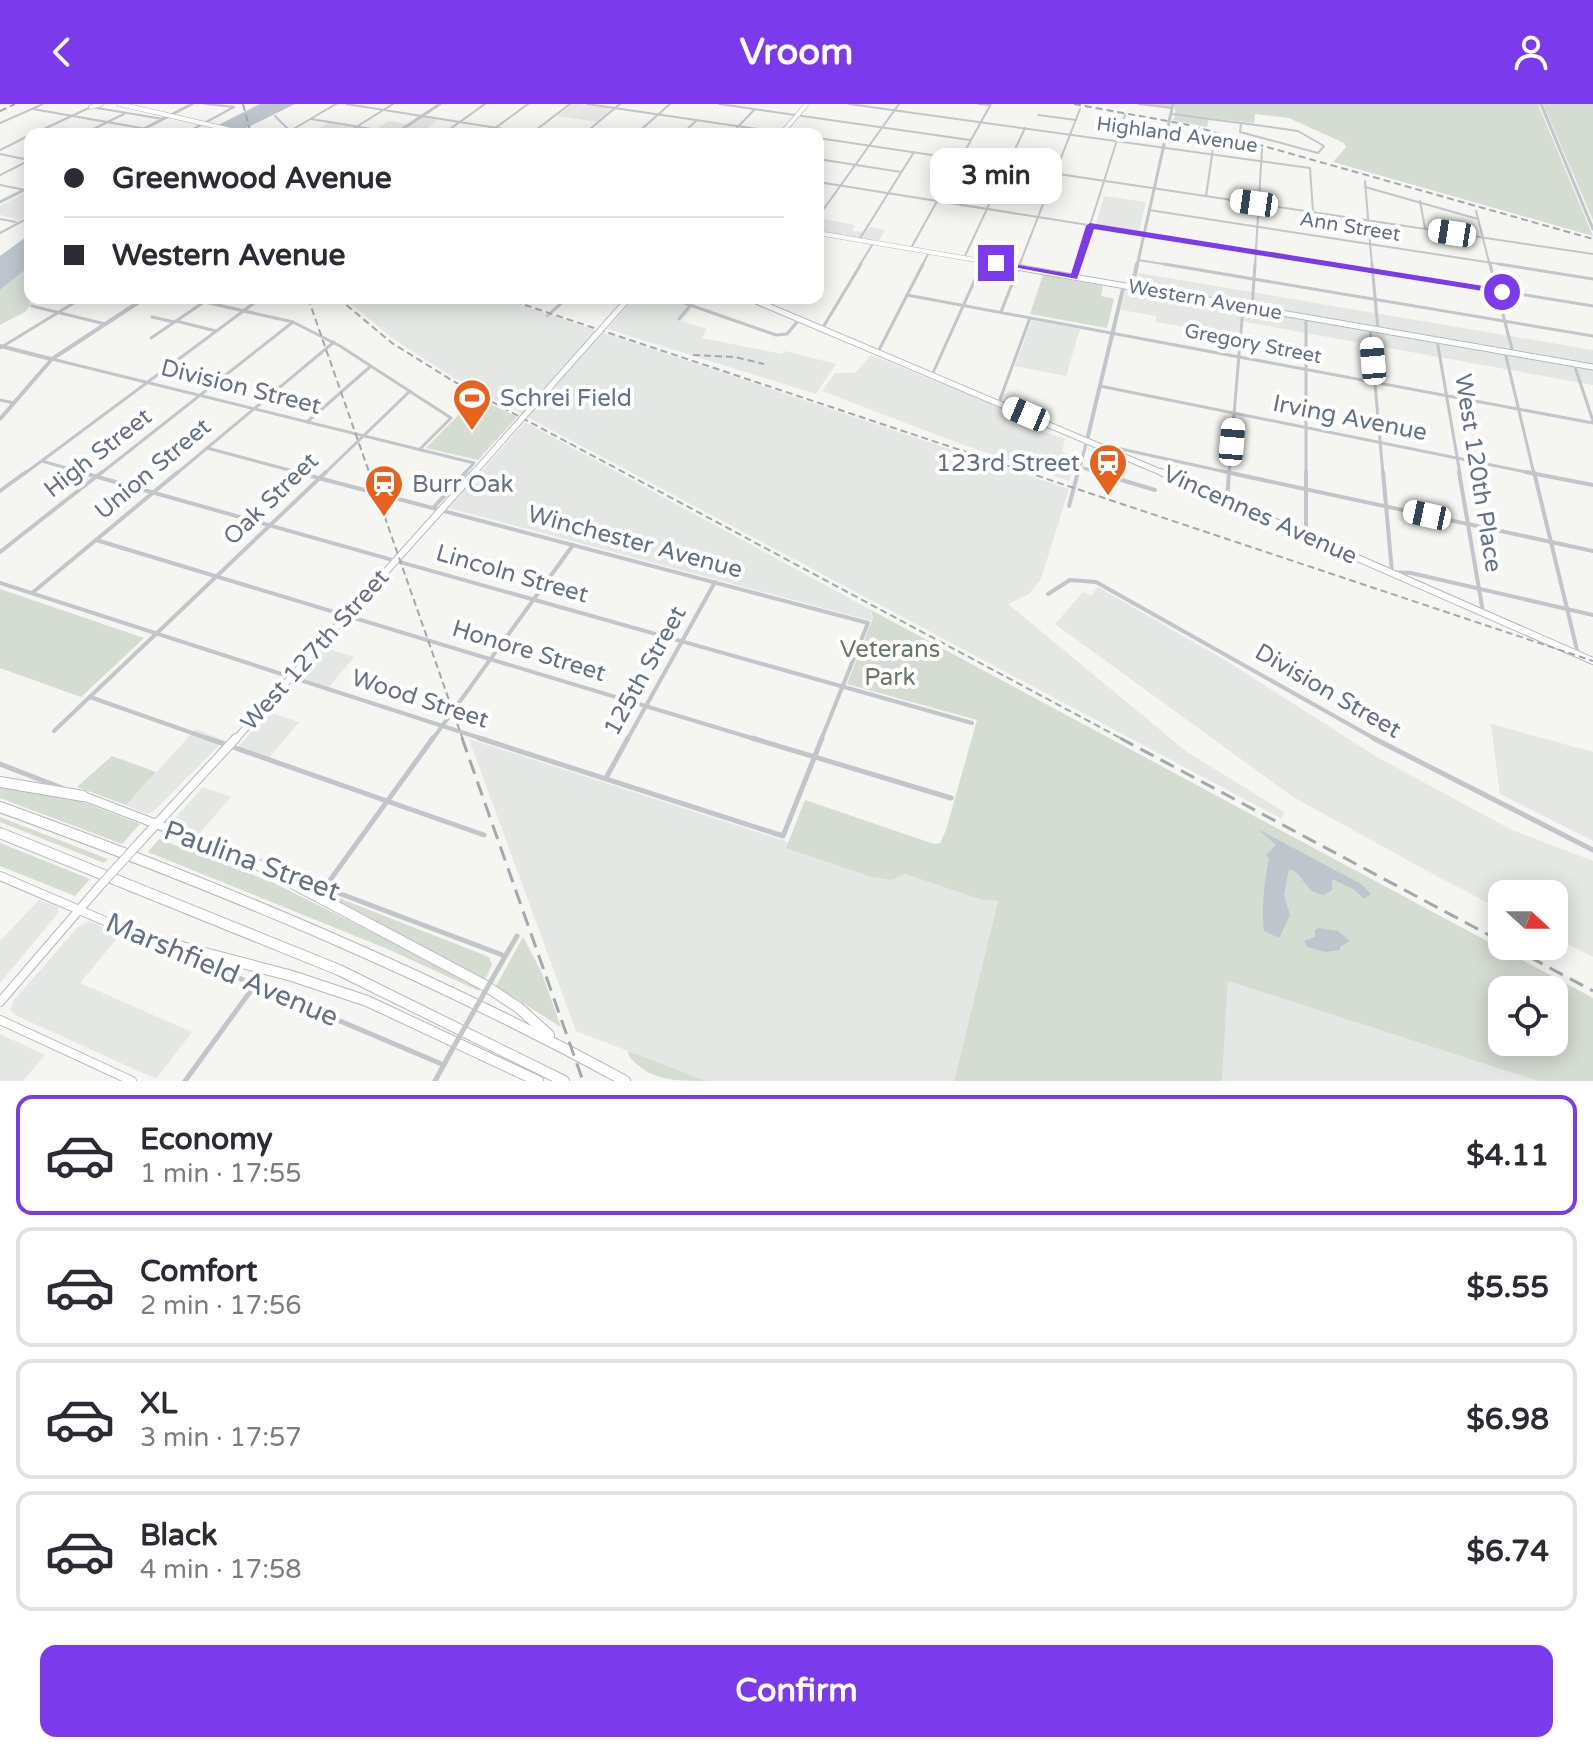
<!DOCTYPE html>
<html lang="en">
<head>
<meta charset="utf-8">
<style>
  :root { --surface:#fff; --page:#f7f7f7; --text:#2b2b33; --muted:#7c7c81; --line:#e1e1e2; --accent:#7c3aed }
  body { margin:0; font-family:"Varela Round",sans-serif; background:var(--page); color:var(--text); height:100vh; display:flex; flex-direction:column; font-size:30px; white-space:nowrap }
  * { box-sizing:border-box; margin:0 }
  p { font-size:26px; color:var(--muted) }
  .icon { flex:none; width:44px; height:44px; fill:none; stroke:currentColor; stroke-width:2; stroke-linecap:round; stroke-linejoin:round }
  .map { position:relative; height:977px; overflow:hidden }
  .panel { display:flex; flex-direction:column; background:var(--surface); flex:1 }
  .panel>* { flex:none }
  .top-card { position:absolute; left:24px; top:24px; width:800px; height:176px; border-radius:16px; box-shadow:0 4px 20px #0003; display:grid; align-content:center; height:176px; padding:0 40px; background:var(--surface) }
  .needle { width:52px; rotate:111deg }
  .fabs { position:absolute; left:1488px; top:776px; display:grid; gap:16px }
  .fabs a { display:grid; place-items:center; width:80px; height:80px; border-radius:16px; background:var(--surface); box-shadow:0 4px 20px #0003; font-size:40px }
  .end { position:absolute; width:36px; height:36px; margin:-18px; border:10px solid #7c3aed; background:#fff; box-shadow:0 0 0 4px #fff }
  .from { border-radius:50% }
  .bubble { position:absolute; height:56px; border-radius:16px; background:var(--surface); box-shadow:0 4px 20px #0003; font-size:26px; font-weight:700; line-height:56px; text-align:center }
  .car { position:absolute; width:24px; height:48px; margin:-24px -12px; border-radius:10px; box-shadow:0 0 6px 2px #0007; background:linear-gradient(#fff 24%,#345 0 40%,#fff 0 76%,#345 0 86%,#fff 0) }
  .top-card b { display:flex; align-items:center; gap:28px; height:76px; font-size:30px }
  .top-card b+b { border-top:2px solid var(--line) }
  .top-card i { width:20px; height:20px; background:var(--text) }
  ul { padding:14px 0 0; list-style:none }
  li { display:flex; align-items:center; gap:24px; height:120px; margin:0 16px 12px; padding:0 24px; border:4px solid var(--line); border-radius:16px }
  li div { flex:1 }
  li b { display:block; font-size:30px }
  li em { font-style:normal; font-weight:700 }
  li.active { border-color:var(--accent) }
  li>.icon { width:72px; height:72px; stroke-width:1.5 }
  .cta { display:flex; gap:16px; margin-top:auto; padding:16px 40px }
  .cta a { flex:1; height:92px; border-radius:16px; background:var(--accent); color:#fff; font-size:32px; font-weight:700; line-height:92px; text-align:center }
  header { display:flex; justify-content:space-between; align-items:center; height:104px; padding:0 40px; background:var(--accent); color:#fff; font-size:36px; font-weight:700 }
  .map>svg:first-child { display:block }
</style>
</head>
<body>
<header><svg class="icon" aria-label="back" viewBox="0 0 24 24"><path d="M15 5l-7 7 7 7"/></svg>Vroom<svg class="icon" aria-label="person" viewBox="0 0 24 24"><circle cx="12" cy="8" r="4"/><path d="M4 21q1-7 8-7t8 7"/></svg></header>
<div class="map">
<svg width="1593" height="977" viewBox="0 0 1593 977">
  <rect width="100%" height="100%" fill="#f5f5f1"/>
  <g fill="#e5e7e5">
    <polygon points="572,0 578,0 612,5 597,18 557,12"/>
    <polygon points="423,13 437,16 420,30 323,30 314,27 328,19 375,26 389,17 412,21"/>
    <polygon points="25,89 30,90 30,110 20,116 0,111 0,102"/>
    <polygon points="1104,92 1146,98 1139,127 1096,120"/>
    <polygon points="818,114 855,121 852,127 865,128 870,123 885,126 879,137 820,127 818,129"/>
    <polygon points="1139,169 1593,246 1593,281 1240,217 1238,232 1156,218 1156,212 1121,206 1126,185"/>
    <polygon points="344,194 500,194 1069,385 1041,475 1029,490 1008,500 1187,648 1284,708 1282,715 454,274 392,234"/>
    <polygon points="635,194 664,194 692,204 681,217 707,225 702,234 782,250 785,247 836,260 816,290 607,225"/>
    <polygon points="1032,216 1080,225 1066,272 1015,262"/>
    <polygon points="871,251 970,291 1037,320 1034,325 1065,335 1062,348 1075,353 1069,377 953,337 822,287 835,269 855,269"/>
    <polygon points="525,318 871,506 872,517 449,404"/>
    <polygon points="1098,483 1233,561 1377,653 1510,725 1593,757 1593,853 1554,833 1554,790 1502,790 1502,806 1431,769 1293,693 1055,520 1083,488 1091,492"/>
    <polygon points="325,544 354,553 329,583 299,574"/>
    <polygon points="269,608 299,618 269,654 238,643"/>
    <polygon points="1491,620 1593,648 1593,737 1500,690"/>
    <polygon points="196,625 224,636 153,708 147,710 126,701"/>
    <polygon points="469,635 788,738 786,744 898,771 905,770 982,796 998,797 954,977 707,977 576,927"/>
    <polygon points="203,683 231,693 199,730 171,719"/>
    <polygon points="39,796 57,802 59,808 0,879 0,837"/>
    <polygon points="89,817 120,831 80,879 192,928 156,975 15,911 10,906 14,896 78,823"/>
    <polygon points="1228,877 1538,977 1222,977"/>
    <polygon points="0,930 45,951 23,977 0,977"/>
  </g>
  <g fill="#d5dcd2" fill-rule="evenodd">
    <polygon points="1145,0 1538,0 1593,132 1333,58 1346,43 1344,39 1289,14 1255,10 1254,19 1209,14 1207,23 1173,16 1175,12 1194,14 1175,10 1175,4"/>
    <polygon points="1543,0 1593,0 1593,116"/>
    <polygon points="30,162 30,194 35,194 29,197 31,200 25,208 0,221 0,186"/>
    <polygon points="1043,171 1103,182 1101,192 1114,195 1107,224 1030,210"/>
    <polygon points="476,293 517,313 478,356 426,344"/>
    <polygon points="0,485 144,534 81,593 0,564"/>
    <path d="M871,506L1593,894V977H1538L1228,877L1222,977H954L998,797L982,796L905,770L892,776L872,773L786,744L805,696L934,740L940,739L946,726L977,616L847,580L873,514ZM1502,886H1554V938H1502Z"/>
    <polygon points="112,652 156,668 126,701 77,683"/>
    <polygon points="0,681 75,695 140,720 122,740 0,694"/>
    <polygon points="0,713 108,755 104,759 0,718"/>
    <polygon points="159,735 272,778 481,883 479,887 390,846 148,748"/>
    <polygon points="0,739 90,775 75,792 0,762"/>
    <polygon points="321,787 489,853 492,861 485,876 318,790"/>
    <polygon points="523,833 541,867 561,923 496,882"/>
    <path d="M628,947L707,977C675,977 649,977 629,952Z"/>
  </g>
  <g fill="#bdc6cd">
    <polygon points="260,0 295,0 234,30 200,30"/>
    <polygon points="30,130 30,162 0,186 0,152"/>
    <path d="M1258,725L1361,780L1371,790L1364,795L1355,786L1332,775V786L1324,791C1302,788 1306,770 1289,765L1284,791L1290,811L1279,834L1264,827C1261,812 1265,770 1269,755L1266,751L1276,741Z"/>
    <polygon points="1318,824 1338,827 1350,837 1340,843 1340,846 1325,848 1307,843 1304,837 1315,833 1315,826"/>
  </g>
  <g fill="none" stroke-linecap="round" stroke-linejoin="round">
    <defs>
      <g id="secondary-far3">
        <polyline points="119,0 163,10"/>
        <polyline points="91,3 101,0"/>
        <polyline points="781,30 807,0"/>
        <polyline points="818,129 1011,162"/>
      </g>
      <g id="secondary-far2">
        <polyline points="999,160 1593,263"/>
        <polyline points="749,194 1165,370"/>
        <polyline points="604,222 629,194"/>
        <polyline points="473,370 502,337"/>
      </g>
      <g id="secondary-far1">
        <polyline points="1161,368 1593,557"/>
        <polyline points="235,636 475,368"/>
      </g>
      <g id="secondary">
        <polyline points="83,692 245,754"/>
        <polyline points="138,740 236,634"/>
        <polyline points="0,772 140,832"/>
        <polyline points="0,898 98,784"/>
        <polyline points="0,916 132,977"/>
      </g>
      <g id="motorway">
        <polyline points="0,678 83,692"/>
        <path d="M0,703C215,781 424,867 625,977"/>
        <polyline points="0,729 339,866 564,977"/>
        <polyline points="245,754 486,882 519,904 549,931"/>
        <polyline points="140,832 292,872 367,897 538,977"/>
      </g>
    </defs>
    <use href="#secondary-far3" stroke="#b4b9be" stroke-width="5"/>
    <use href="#secondary-far2" stroke="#b4b9be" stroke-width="7"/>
    <use href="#secondary-far1" stroke="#b4b9be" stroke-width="8"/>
    <use href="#secondary" stroke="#b4b9be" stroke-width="10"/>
    <use href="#motorway" stroke="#b5b8bb" stroke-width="12"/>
    <g stroke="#c2c5c9" stroke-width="2">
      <polyline points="205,0 234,3"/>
      <polyline points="346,0 535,30"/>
      <polyline points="587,0 791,30"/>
      <polyline points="719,0 970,36"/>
      <polyline points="849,0 1310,64 1313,108"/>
      <polyline points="979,0 990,1"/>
      <polyline points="1139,0 1172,4"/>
      <polyline points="33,5 175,30"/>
      <polyline points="1171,10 1240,19"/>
      <polyline points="1038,11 1076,16"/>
      <polyline points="275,12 293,30"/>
      <polyline points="311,15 396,29"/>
      <polyline points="0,19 43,0"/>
      <polygon points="1241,19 1298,27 1324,42 1318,49 1240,28"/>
      <polyline points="290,27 336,0"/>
      <polyline points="532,29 570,0"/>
      <polyline points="33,30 91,3 163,15"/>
      <polyline points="83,30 124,10"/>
      <polyline points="184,30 234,3"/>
      <polyline points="345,30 393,0"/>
      <polyline points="443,30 485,0"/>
      <polyline points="487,30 528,0"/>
      <polyline points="584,30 620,0"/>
      <polyline points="636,30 670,0"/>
      <polyline points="682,30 697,16"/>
      <polyline points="731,30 754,6"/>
      <polyline points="818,34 1593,150"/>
      <polyline points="0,46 30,31"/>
      <polyline points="0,50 29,56"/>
      <polyline points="818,55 901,68"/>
      <polyline points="0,71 30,56"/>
      <polyline points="1365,77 1372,162"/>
      <polyline points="818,78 1345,162"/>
      <polyline points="0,81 30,87"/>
      <polyline points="1365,83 1478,115"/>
      <polyline points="1206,92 1215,31"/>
      <polyline points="1420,97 1425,124"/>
      <polyline points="1149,106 1512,162"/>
      <polyline points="1476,107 1490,162"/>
      <polyline points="818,113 899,0"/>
      <polyline points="0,115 16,118"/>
      <polyline points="0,129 30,113"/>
      <polyline points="859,136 914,48"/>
      <polyline points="911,144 991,0"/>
      <polyline points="964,154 1025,24"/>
      <polyline points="1138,156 1176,162"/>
      <polyline points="859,162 874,138"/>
      <polyline points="922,162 929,148"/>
      <polyline points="981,162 983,157"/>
      <polyline points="1019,162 1080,5"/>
      <polyline points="1077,162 1125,11"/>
      <polyline points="1255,162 1262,45"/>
    </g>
    <g stroke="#c2c5c9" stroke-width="3">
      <polyline points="1164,160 1593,232"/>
      <polyline points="1333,160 1593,202"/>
      <polyline points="1372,160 1378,226"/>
      <polyline points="1490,160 1513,249"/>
      <polyline points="1499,160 1593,175"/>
      <polyline points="1074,173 1078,160"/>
      <polyline points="907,191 1593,319"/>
      <polyline points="187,194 293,218 340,242 451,314 420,345"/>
      <polyline points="670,194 776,231 787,230 798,217"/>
      <polyline points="32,202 105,220"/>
      <polyline points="766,202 772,194"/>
      <polyline points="1252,204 1255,160"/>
      <polyline points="1001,208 1020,160"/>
      <polyline points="547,212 567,194"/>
      <polyline points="152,213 174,218"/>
      <polyline points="1306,213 1306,370"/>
      <polyline points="679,215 690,202"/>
      <polyline points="176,217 216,227"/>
      <polyline points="1370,224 1383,370"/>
      <polyline points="822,225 861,160"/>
      <polyline points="151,234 204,198"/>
      <polyline points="1437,236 1460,370"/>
      <polyline points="0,244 82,194"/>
      <polyline points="878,248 923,160"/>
      <polyline points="1505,248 1534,370"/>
      <polyline points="52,255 474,359 464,370"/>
      <polyline points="1574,260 1593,317"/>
      <polyline points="932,271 982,160"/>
      <polyline points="1100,282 1536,370"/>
      <polyline points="0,296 14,299"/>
      <polyline points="999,298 1030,214"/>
      <polyline points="307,318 371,262"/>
      <polyline points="1103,341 1235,370"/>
      <polyline points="207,344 304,370"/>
      <polyline points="42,357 87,370"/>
      <polyline points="1080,363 1102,370"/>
      <polyline points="24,370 261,194"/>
      <polyline points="100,370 293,218"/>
      <polyline points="176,370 334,238"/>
      <polyline points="324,370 410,287"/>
      <polyline points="1078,370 1087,336"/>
      <polyline points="1229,370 1243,203"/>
    </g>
    <g stroke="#c2c5c9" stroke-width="4">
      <polyline points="80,368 972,619"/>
      <polyline points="296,368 868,519 821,636"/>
      <polyline points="1095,368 1155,386"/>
      <polyline points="1226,368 1593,447"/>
      <polyline points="1306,368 1306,431"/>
      <polyline points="1383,368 1392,468 1411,469 1593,511"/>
      <polyline points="1459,368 1483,508"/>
      <polyline points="1526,368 1593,381"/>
      <polyline points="1534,368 1578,550"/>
      <polyline points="0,387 26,368"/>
      <polyline points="1227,397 1229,368"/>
      <polyline points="1069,402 1078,368"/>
      <polyline points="434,403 466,368"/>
      <polyline points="96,436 758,636"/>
      <polyline points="0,448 102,368"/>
      <polyline points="0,479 486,636"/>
      <polyline points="32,489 178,368"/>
      <polyline points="1048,490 1070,476 1096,478 1377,636"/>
      <polyline points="90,593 212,636"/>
      <polyline points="54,627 326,368"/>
      <polyline points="432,636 573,441"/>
      <polyline points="627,636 715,478"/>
    </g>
    <g stroke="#c2c5c9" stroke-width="5">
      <polyline points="207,634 484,731"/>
      <polyline points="479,634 783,732 822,634"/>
      <polyline points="752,634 951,694"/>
      <polyline points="1373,634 1593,746"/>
      <polyline points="0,660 62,684"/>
      <polyline points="606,674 628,634"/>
      <polyline points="275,765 505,852"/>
      <polyline points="325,783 433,634"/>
      <polyline points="170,845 444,961"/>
      <polyline points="491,877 517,832"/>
      <polyline points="185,977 255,881"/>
      <polyline points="435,977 453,944"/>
    </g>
    <g stroke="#c2c5c9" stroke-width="3">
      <polyline points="1541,0 1593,125"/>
      <polyline points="134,30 192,0"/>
      <polyline points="395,30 440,0"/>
      <polyline points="0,98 30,83"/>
      <polyline points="1137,162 1173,0"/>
    </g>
    <g stroke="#c2c5c9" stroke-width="4">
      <polyline points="0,242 51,255"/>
      <polyline points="0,315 52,255 145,194"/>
      <polyline points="1087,336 1123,185 1135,170 1137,160"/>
    </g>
    <use href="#secondary-far3" stroke="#fff" stroke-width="4"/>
    <use href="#secondary-far2" stroke="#fff" stroke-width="5"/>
    <use href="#secondary-far1" stroke="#fff" stroke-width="6"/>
    <use href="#secondary" stroke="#fff" stroke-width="8"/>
    <use href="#motorway" stroke="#fff" stroke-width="10"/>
    <g stroke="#a2a8ae" stroke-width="2" stroke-dasharray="7 4" stroke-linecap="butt">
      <polyline points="243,0 251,30"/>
      <polyline points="1074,0 1189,21 1593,135"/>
      <polyline points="0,7 15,0"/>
      <polyline points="308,194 463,636"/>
      <polyline points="338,194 392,239 453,277 1124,636"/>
      <polyline points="504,194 1593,557"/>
      <polyline points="693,251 735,253 764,260"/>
    </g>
    <g stroke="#a2a8ae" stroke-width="3" stroke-dasharray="15 8" stroke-linecap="butt">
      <polyline points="462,634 583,977"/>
      <polyline points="1120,634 1502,838"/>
      <polyline points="1509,842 1593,887"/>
    </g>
    <defs>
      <polyline id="secondary-bridge-far2" points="163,10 248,30"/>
      <polyline id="secondary-bridge-far1" points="502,337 604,222"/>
      <polyline id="secondary-bridge" points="98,784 138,740"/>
    </defs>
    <use href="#secondary-bridge-far2" stroke="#b4b9be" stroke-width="5" stroke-linecap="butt"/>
    <use href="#secondary-bridge-far1" stroke="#b4b9be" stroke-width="7" stroke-linecap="butt"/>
    <use href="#secondary-bridge" stroke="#b4b9be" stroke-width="10" stroke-linecap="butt"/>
    <polyline stroke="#c2c5c9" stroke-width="5" points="453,944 491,877"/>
    <use href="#secondary-bridge-far2" stroke="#fff" stroke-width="4"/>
    <use href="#secondary-bridge-far1" stroke="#fff" stroke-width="5"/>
    <use href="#secondary-bridge" stroke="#fff" stroke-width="8"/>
  </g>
  <polygon fill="#7c3aed" points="1090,119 1502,185 1507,188 1502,190 1094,125 1077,175 992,159 996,157 1071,170 1086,122"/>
  <defs>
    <symbol id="stadium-pin" viewBox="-11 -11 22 30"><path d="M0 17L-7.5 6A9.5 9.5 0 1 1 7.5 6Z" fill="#e8621e" stroke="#fff"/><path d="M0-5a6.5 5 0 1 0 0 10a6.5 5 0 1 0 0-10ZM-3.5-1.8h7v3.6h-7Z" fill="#fff"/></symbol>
    <symbol id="station-pin" viewBox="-11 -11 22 30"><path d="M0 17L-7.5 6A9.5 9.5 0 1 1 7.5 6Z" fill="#e8621e" stroke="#fff"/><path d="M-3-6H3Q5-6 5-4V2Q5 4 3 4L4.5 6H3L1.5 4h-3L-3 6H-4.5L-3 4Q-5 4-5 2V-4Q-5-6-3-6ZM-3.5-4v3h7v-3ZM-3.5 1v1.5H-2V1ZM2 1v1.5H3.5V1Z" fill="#fff"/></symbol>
  </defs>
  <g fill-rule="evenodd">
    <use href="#stadium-pin" x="450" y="272" width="44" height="60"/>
    <use href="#station-pin" x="1086" y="337" width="44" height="60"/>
    <use href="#station-pin" x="362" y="358" width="44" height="60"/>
  </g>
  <g text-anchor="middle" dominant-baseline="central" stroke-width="8" stroke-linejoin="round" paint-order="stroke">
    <g font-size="20" fill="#637283" stroke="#fff">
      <text transform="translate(1177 31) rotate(8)">Highland Avenue</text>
      <text transform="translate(1350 123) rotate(9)">Ann Street</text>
      <text transform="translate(1205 196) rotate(10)">Western Avenue</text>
      <text transform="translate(1253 240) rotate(11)">Gregory Street</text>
    </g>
    <g font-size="24" fill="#637283" stroke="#fff">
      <text transform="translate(241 283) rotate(14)">Division Street</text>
      <text transform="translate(1350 314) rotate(11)">Irving Avenue</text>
      <text transform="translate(98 349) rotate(-38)">High Street</text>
      <text transform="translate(153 365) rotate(-40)">Union Street</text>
      <text transform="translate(1478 369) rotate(81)">West 120th Place</text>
      <text transform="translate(271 395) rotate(-44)">Oak Street</text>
      <text transform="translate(1260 411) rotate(24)">Vincennes Avenue</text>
      <text transform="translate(635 438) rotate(15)">Winchester Avenue</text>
      <text transform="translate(512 470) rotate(16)">Lincoln Street</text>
      <text transform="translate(315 546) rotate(-48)">West 127th Street</text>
      <text transform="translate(529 547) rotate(17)">Honore Street</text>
      <text transform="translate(645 567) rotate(-61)">125th Street</text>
      <text transform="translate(1328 587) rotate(30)">Division Street</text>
      <text transform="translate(420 595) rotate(18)">Wood Street</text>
    </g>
    <g font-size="24" fill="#637283" stroke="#fff" text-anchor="start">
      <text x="500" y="294">Schrei Field</text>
      <text x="1080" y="359" text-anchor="end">123rd Street</text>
      <text x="412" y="380">Burr Oak</text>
    </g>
    <g font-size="24" fill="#647a62" stroke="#fff">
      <text x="890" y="545">Veterans<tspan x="890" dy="28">Park</tspan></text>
    </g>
    <g font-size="28" fill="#637283" stroke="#fff">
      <text transform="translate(252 757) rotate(20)">Paulina Street</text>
      <text transform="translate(222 866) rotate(23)">Marshfield Avenue</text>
    </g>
  </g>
</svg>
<div class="fabs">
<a><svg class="needle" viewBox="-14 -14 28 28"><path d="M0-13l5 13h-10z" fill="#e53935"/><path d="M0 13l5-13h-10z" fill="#7c7c81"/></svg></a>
<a><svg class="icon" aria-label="locate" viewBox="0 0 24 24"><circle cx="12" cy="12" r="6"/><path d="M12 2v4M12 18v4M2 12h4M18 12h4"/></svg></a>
</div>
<i class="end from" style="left:1502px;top:188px"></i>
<i class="end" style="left:996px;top:159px"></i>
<div class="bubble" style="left:930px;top:44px;width:132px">3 min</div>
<i class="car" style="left:1254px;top:99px;rotate:278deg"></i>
<i class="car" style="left:1452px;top:129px;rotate:279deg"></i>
<i class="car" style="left:1373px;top:257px;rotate:355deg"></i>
<i class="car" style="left:1026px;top:310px;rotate:293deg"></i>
<i class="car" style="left:1232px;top:338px;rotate:5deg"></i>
<i class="car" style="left:1427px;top:411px;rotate:282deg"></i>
<div class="top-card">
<b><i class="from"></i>Greenwood Avenue</b>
<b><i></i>Western Avenue</b>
</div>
</div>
<section class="panel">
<ul>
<li class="active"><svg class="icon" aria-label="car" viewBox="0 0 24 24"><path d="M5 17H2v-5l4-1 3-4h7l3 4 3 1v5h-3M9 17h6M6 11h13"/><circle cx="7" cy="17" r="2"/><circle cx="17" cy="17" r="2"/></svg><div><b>Economy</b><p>1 min · 17:55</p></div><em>$4.11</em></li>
<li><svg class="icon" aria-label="car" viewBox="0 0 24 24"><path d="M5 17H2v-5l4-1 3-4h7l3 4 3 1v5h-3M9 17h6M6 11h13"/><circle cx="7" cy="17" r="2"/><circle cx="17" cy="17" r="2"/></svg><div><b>Comfort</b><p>2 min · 17:56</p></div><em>$5.55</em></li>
<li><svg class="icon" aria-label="car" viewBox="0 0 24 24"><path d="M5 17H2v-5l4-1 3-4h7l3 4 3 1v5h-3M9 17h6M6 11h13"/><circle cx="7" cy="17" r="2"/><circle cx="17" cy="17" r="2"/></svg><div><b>XL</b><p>3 min · 17:57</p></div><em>$6.98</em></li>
<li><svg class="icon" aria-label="car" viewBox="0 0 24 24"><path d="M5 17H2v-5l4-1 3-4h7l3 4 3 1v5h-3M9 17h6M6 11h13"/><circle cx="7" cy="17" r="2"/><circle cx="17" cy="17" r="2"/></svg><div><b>Black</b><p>4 min · 17:58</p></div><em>$6.74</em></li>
</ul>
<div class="cta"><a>Confirm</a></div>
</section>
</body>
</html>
